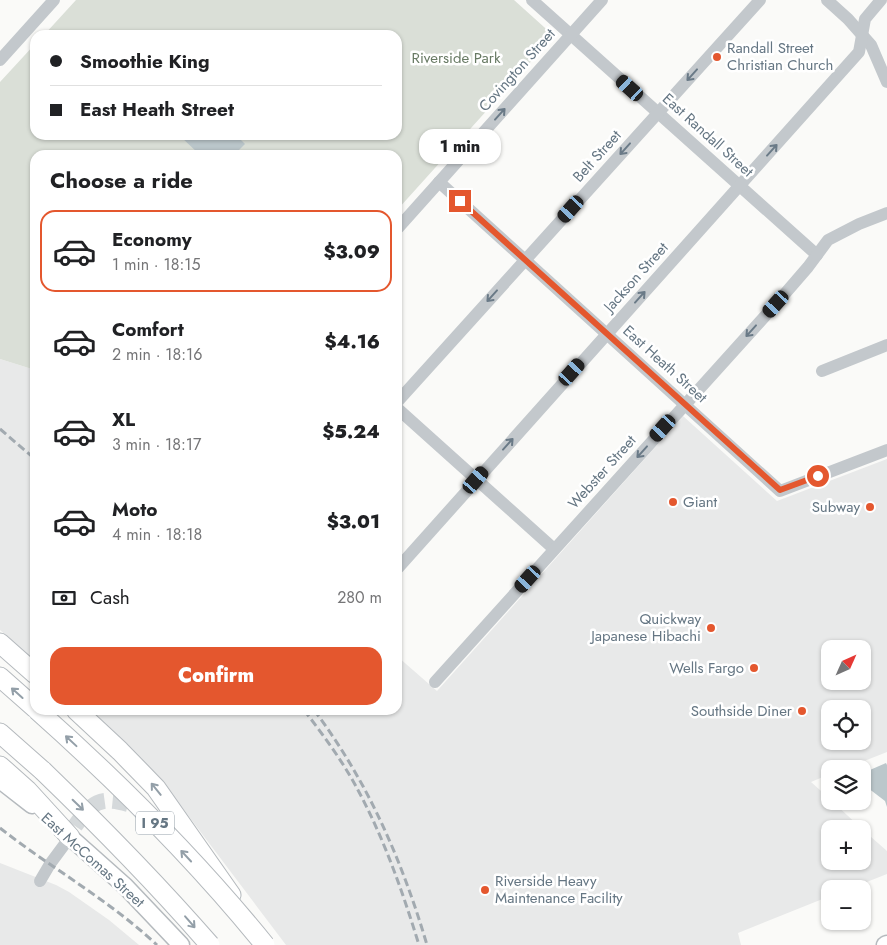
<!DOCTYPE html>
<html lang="en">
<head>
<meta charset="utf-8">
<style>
  :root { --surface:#fff; --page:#f2f2f2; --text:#202124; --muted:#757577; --line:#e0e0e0; --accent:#e4572e }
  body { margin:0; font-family:Jost,sans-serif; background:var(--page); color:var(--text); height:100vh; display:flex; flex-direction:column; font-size:19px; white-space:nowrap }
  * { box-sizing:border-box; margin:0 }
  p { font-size:16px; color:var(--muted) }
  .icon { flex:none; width:28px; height:28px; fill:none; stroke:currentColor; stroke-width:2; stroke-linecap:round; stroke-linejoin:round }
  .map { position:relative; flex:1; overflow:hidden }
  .panel { position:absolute; left:30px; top:150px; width:372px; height:565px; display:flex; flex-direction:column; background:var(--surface); border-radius:15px; box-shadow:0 1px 4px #0004 }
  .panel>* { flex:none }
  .banner { position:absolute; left:30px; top:30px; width:372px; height:110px; border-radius:15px; box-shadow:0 1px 4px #0004; display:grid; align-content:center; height:110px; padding:0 20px; background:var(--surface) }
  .needle { width:32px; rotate:45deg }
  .controls { position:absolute; left:821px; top:640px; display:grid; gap:10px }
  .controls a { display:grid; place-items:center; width:50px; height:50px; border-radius:10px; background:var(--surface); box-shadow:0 1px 4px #0004; font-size:25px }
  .end { position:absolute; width:22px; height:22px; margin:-11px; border:6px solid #e4572e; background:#fff; box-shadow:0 0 0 2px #fff }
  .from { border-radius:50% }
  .bubble { position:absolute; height:35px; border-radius:15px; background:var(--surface); box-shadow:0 1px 4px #0004; font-size:16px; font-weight:800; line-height:35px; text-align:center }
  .car { position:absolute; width:15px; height:30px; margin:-15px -8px; border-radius:6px; box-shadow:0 0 4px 1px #0007; background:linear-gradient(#222 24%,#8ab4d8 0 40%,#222 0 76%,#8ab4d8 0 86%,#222 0) }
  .banner b { display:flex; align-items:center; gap:18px; height:48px; font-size:19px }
  .banner b+b { border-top:1px solid var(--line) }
  .banner i { width:12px; height:12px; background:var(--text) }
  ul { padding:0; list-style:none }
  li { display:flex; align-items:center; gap:15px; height:82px; margin:0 10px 8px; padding:0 10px; border:2px solid transparent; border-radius:15px }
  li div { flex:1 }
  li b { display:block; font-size:19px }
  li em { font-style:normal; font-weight:800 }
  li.on { border-color:var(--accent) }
  li>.icon { width:45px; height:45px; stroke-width:1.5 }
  h2 { padding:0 20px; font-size:22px; line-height:60px }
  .pay { display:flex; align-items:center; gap:12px; height:55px; padding:0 20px; font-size:19px }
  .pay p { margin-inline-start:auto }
  .cta { display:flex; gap:10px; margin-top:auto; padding:10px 20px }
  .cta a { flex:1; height:58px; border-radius:15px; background:var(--accent); color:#fff; font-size:20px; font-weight:800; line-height:58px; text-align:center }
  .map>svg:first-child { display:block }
</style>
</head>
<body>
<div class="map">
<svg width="887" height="945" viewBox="0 0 887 945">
  <rect width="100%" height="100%" fill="#fafaf8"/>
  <g fill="#e8e9e9" fill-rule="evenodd">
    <polygon points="0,359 35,370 35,661 0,630"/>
    <path d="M683,416L777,501L887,459V752L844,769H830V774L811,782L830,799V801H832L862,829H830V861H862V829L887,851V874L849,889H830V896L738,933L741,945H286L159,777L91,710H398V657L437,691ZM830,649H862V681H830ZM830,709H862V741H830Z"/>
    <polygon points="0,863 56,885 69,892 109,920 139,945 0,945"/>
  </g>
  <polygon fill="#dadfd7" points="76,0 514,0 554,36 398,209 398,155 35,155 35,370 0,359 0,82 35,44 35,135 398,135 398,35 44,35"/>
  <g fill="#bbc7cb">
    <polygon points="179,135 236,135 245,144 234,155 200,155"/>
    <polygon points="886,763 887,765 887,807 885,801 868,788 862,790 863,773"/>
  </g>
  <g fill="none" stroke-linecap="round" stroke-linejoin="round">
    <path stroke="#d5d9db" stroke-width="16" stroke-dasharray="16 8" stroke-linecap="butt" d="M75,826C98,792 108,799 143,808"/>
    <defs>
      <g id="major">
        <polyline points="0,780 32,805"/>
        <polyline points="61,829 125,886 181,945"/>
        <polyline points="885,945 887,944"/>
      </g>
      <g id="highway">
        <polyline points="0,643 35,674"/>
        <polyline points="0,677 35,708"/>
        <polyline points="76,710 120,751 156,788 231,895"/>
        <polyline points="0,733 43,771"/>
        <polyline points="0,766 27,790 70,837"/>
      </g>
    </defs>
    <use href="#major" stroke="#b5babe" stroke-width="19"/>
    <use href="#highway" stroke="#b4b9bd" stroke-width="21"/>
    <g stroke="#c3c8cc" stroke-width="12">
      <polyline points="532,0 817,255"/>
      <polyline points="827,0 848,19 871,45 887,82"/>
      <polyline points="0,60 54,0"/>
      <polyline points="439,182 780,491 887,450"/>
      <polyline points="398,228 602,0"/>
      <polyline points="822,371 887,345"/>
      <polyline points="398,401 760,0"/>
      <polyline points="398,409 554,549"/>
      <polyline points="398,568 859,52 865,19 881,0"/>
      <polyline points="435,682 776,304 808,267 828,240 859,224 887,213"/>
      <polyline points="40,881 50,864 70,837"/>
    </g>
    <use href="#major" stroke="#fff" stroke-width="16"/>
    <use href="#highway" stroke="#fff" stroke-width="19"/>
    <g stroke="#a2aab0" stroke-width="3" stroke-dasharray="8 4" stroke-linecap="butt">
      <polyline points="0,429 35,459"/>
      <path d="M304,710C324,736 344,763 359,792C385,841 403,893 419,945"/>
      <path d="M314,710C367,780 402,860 427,945"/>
      <path d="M0,828C51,868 109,900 157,945"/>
    </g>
    <defs>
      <g id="highway-bridge">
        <path d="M37,710C118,782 196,860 265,945"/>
        <path d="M43,771C101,827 157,884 210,945"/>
      </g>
    </defs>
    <use href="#highway-bridge" stroke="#b4b9bd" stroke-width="21" stroke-linecap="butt"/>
    <use href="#highway-bridge" stroke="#fff" stroke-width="19"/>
  </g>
  <defs><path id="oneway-shaft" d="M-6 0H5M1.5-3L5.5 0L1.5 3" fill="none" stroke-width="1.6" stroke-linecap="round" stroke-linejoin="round" transform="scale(1.25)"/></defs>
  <g stroke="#6a7a87">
    <use href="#oneway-shaft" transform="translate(692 75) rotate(132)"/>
    <use href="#oneway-shaft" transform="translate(500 114) rotate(-48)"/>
    <use href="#oneway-shaft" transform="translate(625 149) rotate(132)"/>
    <use href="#oneway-shaft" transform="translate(772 150) rotate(-48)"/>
    <use href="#oneway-shaft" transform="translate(492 296) rotate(132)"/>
    <use href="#oneway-shaft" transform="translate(640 297) rotate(-48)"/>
    <use href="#oneway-shaft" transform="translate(751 331) rotate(132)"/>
    <use href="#oneway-shaft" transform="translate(508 444) rotate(-48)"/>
    <use href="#oneway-shaft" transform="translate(642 452) rotate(132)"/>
  </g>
  <g stroke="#939fa8">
    <use href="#oneway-shaft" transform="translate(17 693) rotate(-138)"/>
    <use href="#oneway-shaft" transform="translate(71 741) rotate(-137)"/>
    <use href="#oneway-shaft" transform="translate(156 789) rotate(-129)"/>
    <use href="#oneway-shaft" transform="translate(78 805) rotate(44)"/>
    <use href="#oneway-shaft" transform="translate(186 856) rotate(-133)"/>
    <use href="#oneway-shaft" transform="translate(190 922) rotate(49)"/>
  </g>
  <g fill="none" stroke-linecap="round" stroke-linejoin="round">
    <polyline stroke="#e4572e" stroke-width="6" points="460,201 780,490 818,476"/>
  </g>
  <g fill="#e4572e" stroke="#fff" stroke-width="2">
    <circle cx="717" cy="57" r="5"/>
    <circle cx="673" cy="502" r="5"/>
    <circle cx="870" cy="507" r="5"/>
    <circle cx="711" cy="628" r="5"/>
    <circle cx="754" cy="668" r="5"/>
    <circle cx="802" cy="711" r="5"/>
    <circle cx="485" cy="890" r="5"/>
  </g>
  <g text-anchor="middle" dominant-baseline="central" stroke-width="5" stroke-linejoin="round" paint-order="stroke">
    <rect fill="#fff" stroke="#939fa8" stroke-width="1" x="136" y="811.5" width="38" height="23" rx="4"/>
    <g font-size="14" font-weight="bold" fill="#657683">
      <text x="155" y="823">I 95</text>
    </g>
    <g font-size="15" fill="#657683" stroke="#fff" text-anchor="end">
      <text x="727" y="48" text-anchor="start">Randall Street<tspan x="727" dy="17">Christian Church</tspan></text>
      <text x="683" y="502" text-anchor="start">Giant</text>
      <text x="860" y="507">Subway</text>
      <text x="701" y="619">Quickway<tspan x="701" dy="17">Japanese Hibachi</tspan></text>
      <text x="744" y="668">Wells Fargo</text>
      <text x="792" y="711">Southside Diner</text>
      <text x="495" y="881" text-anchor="start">Riverside Heavy<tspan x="495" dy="17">Maintenance Facility</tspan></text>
    </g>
    <g font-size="15" fill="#687a64" stroke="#fff">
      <text x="456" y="58">Riverside Park</text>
    </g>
    <g font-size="15" fill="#657683" stroke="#fff">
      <text transform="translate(517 70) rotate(-48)">Covington Street</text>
      <text transform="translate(708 135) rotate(42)">East Randall Street</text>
      <text transform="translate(597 156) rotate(-48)">Belt Street</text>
      <text transform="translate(636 277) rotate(-48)">Jackson Street</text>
      <text transform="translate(665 364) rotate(42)">East Heath Street</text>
      <text transform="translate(602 472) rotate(-48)">Webster Street</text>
      <text transform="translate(93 860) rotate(42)">East McComas Street</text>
    </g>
  </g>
</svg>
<div class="controls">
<a><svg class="needle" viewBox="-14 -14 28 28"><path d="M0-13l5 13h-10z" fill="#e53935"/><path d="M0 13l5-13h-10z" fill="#757577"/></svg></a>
<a><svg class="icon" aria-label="locate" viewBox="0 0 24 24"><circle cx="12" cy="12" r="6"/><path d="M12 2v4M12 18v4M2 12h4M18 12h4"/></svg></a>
<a><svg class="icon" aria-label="layers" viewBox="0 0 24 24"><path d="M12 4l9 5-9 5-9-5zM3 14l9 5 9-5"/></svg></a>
<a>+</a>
<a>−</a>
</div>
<i class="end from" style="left:818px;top:476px"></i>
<i class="end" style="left:460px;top:201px"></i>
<div class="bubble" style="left:419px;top:129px;width:82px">1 min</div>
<i class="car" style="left:630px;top:88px;rotate:312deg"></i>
<i class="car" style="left:571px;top:209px;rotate:222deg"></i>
<i class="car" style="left:776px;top:304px;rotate:222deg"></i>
<i class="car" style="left:572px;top:372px;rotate:42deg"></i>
<i class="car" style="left:663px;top:428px;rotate:222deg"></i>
<i class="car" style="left:476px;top:480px;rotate:41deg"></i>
<i class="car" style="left:528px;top:579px;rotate:222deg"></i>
<div class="banner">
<b><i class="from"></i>Smoothie King</b>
<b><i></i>East Heath Street</b>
</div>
<section class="panel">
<h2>Choose a ride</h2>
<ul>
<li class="on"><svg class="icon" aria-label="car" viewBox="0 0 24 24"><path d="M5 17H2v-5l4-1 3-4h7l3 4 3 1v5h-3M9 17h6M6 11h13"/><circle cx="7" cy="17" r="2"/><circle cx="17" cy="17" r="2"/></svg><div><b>Economy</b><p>1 min · 18:15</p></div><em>$3.09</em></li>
<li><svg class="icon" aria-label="car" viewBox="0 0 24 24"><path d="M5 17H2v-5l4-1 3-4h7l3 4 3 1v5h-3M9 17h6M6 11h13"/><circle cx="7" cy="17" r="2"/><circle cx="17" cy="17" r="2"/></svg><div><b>Comfort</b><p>2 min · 18:16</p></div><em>$4.16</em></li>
<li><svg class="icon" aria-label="car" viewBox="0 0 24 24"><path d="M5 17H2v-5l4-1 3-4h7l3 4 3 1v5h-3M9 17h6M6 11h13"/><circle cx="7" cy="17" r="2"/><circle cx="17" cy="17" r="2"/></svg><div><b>XL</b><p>3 min · 18:17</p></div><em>$5.24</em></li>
<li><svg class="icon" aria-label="car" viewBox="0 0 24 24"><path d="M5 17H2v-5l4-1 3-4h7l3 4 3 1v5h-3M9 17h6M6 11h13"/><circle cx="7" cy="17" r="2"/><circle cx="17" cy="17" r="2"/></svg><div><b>Moto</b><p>4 min · 18:18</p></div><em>$3.01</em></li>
</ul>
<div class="pay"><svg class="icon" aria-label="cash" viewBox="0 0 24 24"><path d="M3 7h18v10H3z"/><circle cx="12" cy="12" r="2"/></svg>Cash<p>280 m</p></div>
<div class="cta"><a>Confirm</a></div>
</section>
</div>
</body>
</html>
